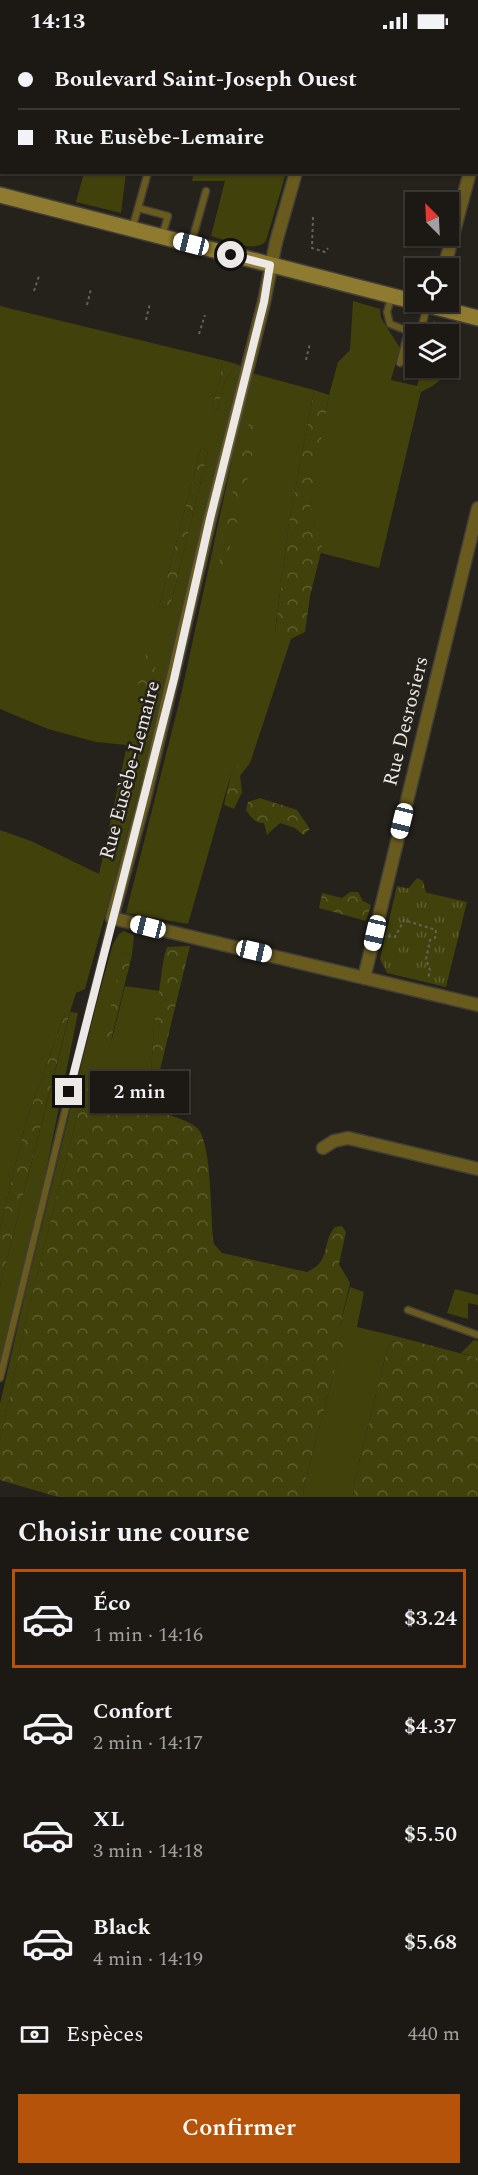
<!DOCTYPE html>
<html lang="fr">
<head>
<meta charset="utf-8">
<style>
  :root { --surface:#1c1914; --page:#292622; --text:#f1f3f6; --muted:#a0a0a0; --line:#3a3834; --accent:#b45309 }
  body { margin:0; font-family:Spectral,serif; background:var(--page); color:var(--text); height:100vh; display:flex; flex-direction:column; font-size:22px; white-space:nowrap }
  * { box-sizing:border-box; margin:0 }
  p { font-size:20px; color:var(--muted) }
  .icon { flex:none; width:33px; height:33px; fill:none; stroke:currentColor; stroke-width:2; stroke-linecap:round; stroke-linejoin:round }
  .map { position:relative; height:1455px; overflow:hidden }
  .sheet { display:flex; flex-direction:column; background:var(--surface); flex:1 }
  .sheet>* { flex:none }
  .hud { position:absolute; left:0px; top:0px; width:478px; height:132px; box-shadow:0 2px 4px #0004,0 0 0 2px var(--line); display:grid; align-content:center; height:132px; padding:0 18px; background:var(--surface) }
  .needle { width:39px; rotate:336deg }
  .buttons { position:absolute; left:405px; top:150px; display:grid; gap:12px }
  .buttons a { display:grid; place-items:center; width:54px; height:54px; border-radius:0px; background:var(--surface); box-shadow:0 2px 4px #0004,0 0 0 2px var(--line); font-size:30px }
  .end { position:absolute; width:27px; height:27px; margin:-14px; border:8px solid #ebe8e5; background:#111; box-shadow:0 0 0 3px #111 }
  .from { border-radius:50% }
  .bubble { position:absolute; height:42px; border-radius:0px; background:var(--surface); box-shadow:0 2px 4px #0004,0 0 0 2px var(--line); font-size:20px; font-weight:600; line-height:42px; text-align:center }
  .car { position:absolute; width:18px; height:36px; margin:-18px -9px; border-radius:8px; box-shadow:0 0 4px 2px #0007; background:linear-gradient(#fff 24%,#345 0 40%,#fff 0 76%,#345 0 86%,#fff 0) }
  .hud b { display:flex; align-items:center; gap:21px; height:57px; font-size:22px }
  .hud b+b { border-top:2px solid var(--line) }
  .hud i { width:15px; height:15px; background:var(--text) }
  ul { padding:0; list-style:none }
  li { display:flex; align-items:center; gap:18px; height:99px; margin:0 12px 9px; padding:0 6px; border:3px solid transparent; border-radius:0px }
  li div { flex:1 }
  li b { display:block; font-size:22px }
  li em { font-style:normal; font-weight:600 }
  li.on { border-color:var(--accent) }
  li>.icon { width:54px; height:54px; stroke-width:1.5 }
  h2 { padding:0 18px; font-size:27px; line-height:72px }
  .pay { display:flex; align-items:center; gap:15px; height:66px; padding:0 18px; font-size:22px }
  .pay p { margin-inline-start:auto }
  .primary-button { display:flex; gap:12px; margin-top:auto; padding:12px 18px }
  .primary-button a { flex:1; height:69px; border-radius:0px; background:var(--accent); color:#fff; font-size:24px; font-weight:600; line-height:69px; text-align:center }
  .status { display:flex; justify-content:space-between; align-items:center; height:42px; padding:0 30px; background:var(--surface); direction:ltr }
  .status svg { height:16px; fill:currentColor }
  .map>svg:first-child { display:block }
</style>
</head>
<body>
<div class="status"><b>14:13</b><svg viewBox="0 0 49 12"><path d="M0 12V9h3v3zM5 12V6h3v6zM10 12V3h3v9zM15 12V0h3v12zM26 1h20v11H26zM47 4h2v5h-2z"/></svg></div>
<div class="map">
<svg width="478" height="1455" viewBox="0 0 478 1455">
  <defs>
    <pattern id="forest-crowns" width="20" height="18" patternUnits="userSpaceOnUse" patternTransform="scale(1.5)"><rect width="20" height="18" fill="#41420b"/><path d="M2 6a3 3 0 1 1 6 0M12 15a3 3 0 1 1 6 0" fill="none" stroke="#5d5d2e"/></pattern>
    <pattern id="park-tufts" width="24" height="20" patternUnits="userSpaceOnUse" patternTransform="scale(1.5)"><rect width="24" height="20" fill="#41420b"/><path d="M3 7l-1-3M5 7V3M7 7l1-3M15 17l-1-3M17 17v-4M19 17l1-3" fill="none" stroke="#5d5d2e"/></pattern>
  </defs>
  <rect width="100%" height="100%" fill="#25211b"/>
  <g fill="#41420b" fill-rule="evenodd">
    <polygon points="84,131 126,131 121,171 76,160"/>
    <path d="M194,131H286L266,199C255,212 226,198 211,194L225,139H192Z"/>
    <polygon points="353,259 380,267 381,276 400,306 391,338 417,344 416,348 421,350 379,526 321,511 322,506 310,464 312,447 329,353 338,320 350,308"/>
    <path d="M0,264L222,318L220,338L212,365L217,368L225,339L236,322L241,324L153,697L85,947L76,951L70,970L78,971L43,1144L0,1319V1244L70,971H65L26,1080L0,1186V788L31,799L99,832L127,703L96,700L48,687L0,667ZM201,407L208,410L170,566L159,565Z"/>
    <polygon points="433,279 444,282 441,292 426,292"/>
    <polygon points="251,331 314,348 289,481 275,589 291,597 250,721 241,719 231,732 188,882 126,871 181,653"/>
    <polygon points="124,889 134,893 132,913 123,912 111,1001 125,944 160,949 154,984 151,1031 158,1036 155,1050 113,1040 90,1040 80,1063 30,1260 0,1399 0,1362 27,1244 97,959 113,902 119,892"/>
    <polygon points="350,1245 364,1250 357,1285 399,1295 388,1304 355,1436 353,1455 303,1455 304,1444 334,1330 346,1303 340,1298 340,1284"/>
    <polygon points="455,1247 478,1253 478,1263 468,1261 468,1277 447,1271"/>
    <polygon points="474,1298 478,1299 478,1316 461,1311"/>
  </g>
  <g fill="url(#forest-crowns)">
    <path d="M449,300L453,320C444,335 437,343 421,350L416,348L422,326H448Z"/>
    <polygon points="222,318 236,322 225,339 217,368 212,365 220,338"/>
    <polygon points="314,348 329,353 310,464 322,491 322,506 310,554 305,590 291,597 275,590 289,481"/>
    <path d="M256,352C261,402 238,472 226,521L219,525L220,503Z"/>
    <polygon points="201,407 208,410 170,566 159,565"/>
    <polygon points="148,604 160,607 151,645 138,643"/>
    <polygon points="241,718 250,721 240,734 242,750 234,767 224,763 231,732"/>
    <path d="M260,756L297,768L310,787L303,793L295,786L280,781L267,793L264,781C255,781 251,776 246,768L248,760Z"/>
    <polygon points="417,836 423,839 426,851 410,862 408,847"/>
    <polygon points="350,850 358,850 363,859 371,863 366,879 319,866 322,851 342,856"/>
    <polygon points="190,904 158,1036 151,1031 154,984 164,915 167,905"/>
    <polygon points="123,912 132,913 110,1002 102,1002"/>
    <polygon points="70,970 0,1244 0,1186 26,1080 65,971"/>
    <path d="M90,1039L113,1040L155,1050L153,1059C168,1078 180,1073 196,1085C213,1098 210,1179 214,1202L222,1211L307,1230C332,1219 321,1201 335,1185L342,1184L346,1190L339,1222L350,1241L340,1284V1298L347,1303L334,1330L304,1444L303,1455H58L0,1438V1399L30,1260L80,1063Z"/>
    <polygon points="399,1295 478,1316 478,1455 353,1455 355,1436 388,1304"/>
  </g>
  <polygon fill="url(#park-tufts)" points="397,844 467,860 446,945 387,931 380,917"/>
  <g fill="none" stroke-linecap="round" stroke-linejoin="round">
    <defs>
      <g id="lane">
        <polyline points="138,166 148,130"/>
        <polyline points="132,187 138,166 168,174 162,194"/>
        <polyline points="191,202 206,149"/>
        <polyline points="391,256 387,270 390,282 416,292"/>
        <polyline points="420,292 427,264"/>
        <polyline points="415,311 416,308"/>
        <polyline points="400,321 408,290"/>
        <polyline points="408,1268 478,1293"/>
        <polyline points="0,1336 112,876"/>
      </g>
      <g id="street">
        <polyline points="89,0 94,2"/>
        <polyline points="329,2 330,0"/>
        <polyline points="477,105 478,101"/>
        <polyline points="296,130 276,200 264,260 210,476 145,755 112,876 478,963"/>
        <polyline points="444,226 470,130"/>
        <polyline points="364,936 478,466"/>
        <polyline points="323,1106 334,1099 348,1096 478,1127"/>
      </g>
      <polyline id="secondary" points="0,153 478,276"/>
    </defs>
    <use href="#lane" stroke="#413d37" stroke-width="9"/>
    <use href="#street" stroke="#413d37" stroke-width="15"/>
    <use href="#secondary" stroke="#413d37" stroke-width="18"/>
    <g stroke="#64615c" stroke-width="2" stroke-dasharray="3 3" stroke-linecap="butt">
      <polyline points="313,175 312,206 325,210 328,206"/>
      <polyline points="34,249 39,234"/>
      <polyline points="87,263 91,247"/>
      <polyline points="146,278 150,261"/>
      <polyline points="199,292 205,273"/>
      <polyline points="306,318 310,301"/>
      <polyline points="388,894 395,895 404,878 436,888 435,896 430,898 426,917 430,928 428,937"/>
    </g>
    <use href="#lane" stroke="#695b1e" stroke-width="6"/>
    <use href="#street" stroke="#695b1e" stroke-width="12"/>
    <use href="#secondary" stroke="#8e7b2f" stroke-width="15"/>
  </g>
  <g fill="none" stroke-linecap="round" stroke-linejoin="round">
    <polyline stroke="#ebe8e5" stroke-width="8" points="69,1050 174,637 210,477 264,260 270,223 231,213"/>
  </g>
  <g text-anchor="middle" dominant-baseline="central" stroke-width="5" stroke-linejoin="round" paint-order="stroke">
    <g font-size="20" fill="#ebe8e5" stroke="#25211b">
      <text transform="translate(406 679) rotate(-76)">Rue Desrosiers</text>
      <text transform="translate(130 728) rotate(-75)">Rue Eusèbe-Lemaire</text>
    </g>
  </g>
</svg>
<div class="buttons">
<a><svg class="needle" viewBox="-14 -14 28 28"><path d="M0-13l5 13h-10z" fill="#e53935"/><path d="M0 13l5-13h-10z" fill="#a0a0a0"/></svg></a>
<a><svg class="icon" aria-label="locate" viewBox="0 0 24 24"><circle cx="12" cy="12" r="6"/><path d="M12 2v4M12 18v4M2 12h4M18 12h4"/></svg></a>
<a><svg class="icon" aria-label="layers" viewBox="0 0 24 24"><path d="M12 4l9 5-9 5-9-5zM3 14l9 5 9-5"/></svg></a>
</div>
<i class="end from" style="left:231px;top:213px"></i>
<i class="end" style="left:69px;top:1050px"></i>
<div class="bubble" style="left:90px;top:1029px;width:99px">2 min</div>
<i class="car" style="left:191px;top:202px;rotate:284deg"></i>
<i class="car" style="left:402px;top:779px;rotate:194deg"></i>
<i class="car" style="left:148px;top:885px;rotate:284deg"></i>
<i class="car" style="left:375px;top:891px;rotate:193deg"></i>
<i class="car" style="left:254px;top:909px;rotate:103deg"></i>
<div class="hud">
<b><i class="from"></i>Boulevard Saint-Joseph Ouest</b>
<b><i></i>Rue Eusèbe-Lemaire</b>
</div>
</div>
<section class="sheet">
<h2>Choisir une course</h2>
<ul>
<li class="on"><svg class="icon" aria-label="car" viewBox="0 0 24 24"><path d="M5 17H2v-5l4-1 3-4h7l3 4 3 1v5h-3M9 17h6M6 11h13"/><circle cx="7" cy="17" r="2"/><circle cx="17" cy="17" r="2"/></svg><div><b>Éco</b><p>1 min · 14:16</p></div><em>$3.24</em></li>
<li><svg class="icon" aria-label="car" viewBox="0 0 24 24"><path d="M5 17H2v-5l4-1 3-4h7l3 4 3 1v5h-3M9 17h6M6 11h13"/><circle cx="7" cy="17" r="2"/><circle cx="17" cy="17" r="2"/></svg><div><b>Confort</b><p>2 min · 14:17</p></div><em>$4.37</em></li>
<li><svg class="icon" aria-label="car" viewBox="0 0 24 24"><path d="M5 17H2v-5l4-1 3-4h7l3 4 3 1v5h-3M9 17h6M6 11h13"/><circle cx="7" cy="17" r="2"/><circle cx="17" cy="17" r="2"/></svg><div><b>XL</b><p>3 min · 14:18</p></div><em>$5.50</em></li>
<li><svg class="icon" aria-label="car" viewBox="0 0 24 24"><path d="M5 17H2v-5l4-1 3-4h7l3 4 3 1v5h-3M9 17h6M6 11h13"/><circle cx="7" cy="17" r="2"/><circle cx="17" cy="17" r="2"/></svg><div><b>Black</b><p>4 min · 14:19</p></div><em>$5.68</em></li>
</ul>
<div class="pay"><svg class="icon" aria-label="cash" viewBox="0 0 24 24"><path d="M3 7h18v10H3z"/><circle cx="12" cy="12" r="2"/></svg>Espèces<p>440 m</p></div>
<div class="primary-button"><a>Confirmer</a></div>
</section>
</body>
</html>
